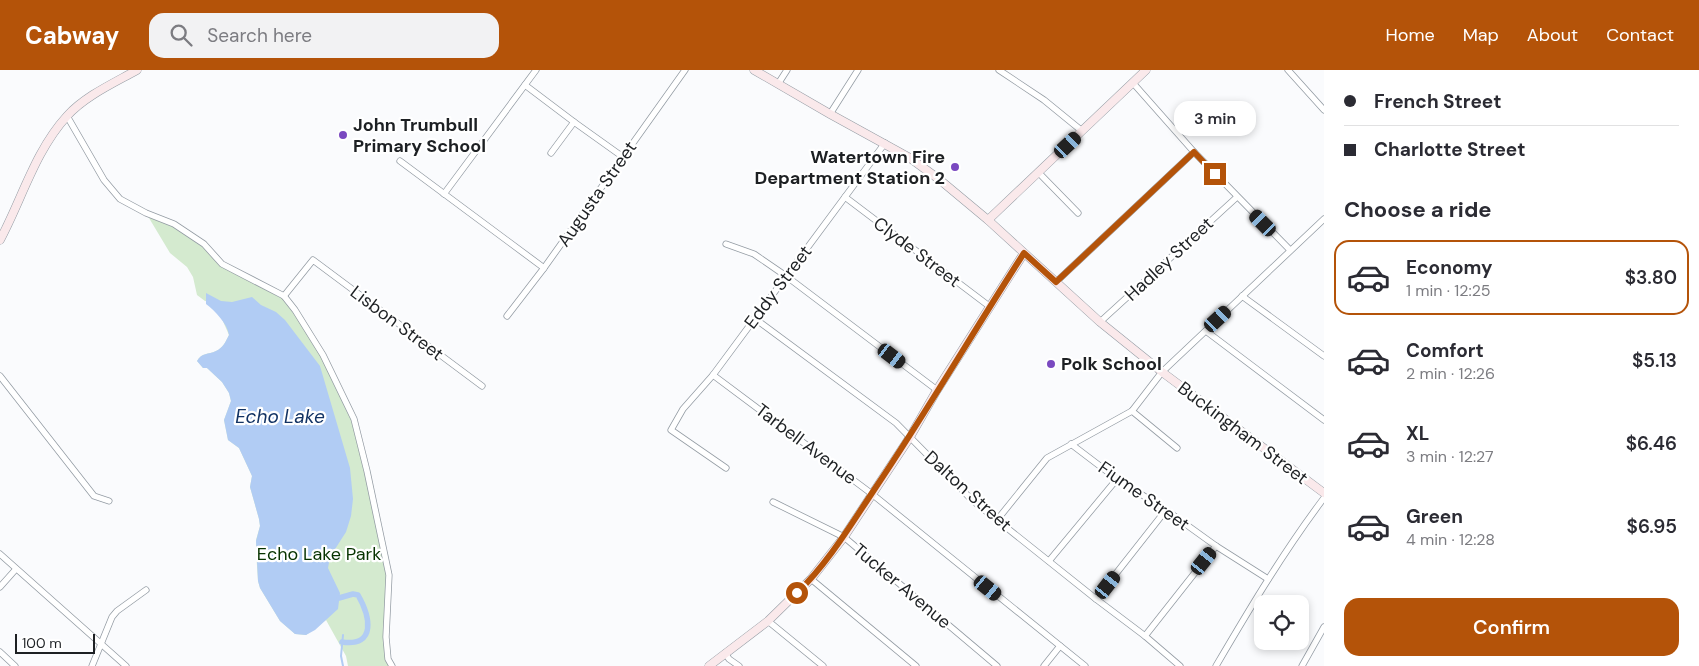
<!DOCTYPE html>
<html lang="en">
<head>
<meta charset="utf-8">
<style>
  :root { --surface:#fff; --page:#f2f2f3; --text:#2b2b33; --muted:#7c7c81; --line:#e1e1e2; --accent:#b45309 }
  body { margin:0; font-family:"DM Sans",sans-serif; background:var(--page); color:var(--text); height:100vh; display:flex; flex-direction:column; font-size:19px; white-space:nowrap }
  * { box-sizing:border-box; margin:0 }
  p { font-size:16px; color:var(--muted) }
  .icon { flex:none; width:28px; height:28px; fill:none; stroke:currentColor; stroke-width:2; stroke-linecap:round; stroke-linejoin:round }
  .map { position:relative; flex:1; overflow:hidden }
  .panel { display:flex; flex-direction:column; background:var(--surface); width:375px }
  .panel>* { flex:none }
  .banner { display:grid; align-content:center; height:110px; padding:0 20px; background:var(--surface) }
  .fabs { position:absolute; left:1254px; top:525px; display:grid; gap:10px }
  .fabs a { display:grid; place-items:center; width:55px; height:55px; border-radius:10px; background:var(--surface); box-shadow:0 2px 8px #0003; font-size:25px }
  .scale { position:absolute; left:15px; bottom:12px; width:80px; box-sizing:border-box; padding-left:5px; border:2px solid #1d2023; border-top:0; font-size:14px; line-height:18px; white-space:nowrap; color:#1d2023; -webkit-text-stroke:4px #fff; paint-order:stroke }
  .end { position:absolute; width:22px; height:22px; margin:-11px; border:6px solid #b45309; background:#fff; box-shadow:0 0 0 2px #fff }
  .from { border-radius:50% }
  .bubble { position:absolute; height:35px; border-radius:15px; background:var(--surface); box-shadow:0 2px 8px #0003; font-size:16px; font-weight:600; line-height:35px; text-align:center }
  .car { position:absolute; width:15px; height:30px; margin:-15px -8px; border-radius:6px; box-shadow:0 0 4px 1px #0007; background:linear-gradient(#222 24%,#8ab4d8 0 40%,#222 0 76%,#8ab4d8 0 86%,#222 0) }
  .banner b { display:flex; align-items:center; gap:18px; height:48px; font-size:19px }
  .banner b+b { border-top:1px solid var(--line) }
  .banner i { width:12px; height:12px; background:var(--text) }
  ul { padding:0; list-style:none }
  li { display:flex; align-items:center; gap:15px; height:75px; margin:0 10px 8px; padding:0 10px; border:2px solid transparent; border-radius:15px }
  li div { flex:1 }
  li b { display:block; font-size:19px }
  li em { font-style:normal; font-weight:600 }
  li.current { border-color:var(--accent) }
  li>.icon { width:45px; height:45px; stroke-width:1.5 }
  h2 { padding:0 20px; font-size:22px; line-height:60px }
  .cta { display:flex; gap:10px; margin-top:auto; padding:10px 20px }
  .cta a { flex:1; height:58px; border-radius:15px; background:var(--accent); color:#fff; font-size:20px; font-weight:600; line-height:58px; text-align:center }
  header { display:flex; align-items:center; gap:30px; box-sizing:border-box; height:70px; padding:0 25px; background:var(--accent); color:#fff }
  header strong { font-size:24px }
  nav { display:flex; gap:28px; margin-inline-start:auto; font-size:18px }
  .search { width:350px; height:45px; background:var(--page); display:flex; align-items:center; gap:12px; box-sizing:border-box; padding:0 18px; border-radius:15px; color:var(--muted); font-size:19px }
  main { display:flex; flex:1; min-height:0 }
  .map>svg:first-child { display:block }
</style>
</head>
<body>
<header>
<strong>Cabway</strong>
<div class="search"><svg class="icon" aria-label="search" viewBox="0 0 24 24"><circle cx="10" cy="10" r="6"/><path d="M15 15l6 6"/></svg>Search here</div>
<nav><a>Home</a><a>Map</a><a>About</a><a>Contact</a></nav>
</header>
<main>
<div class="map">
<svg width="1324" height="596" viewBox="0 0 1324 596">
  <rect width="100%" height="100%" fill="#fafbfd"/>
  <path fill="#d4eacf" d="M146,143L174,154L204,174L222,194L284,226L323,285L354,349L389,505L386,567L392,596H348L346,586L326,550L306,565L295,564L280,551L260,518L258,511L256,481V470L260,456L259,449L250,417L252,406L239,378L228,370L224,350L231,331L229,323L222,312L207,298H203L197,291C202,282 208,285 216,281C223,278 226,271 229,265L215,233L205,231L197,225L193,207L187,197L170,183Z"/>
  <path fill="#b1ccf4" d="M206,223L221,231L232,232L252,227L261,235L276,242L285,250L320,296L350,398L353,429L351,446L346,462L330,487L328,498L340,523L338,539L315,560L306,565L295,564L280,551L260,518L258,511L256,471L260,456L259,449L250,417L252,406L239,378L228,370L224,350L231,331L229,323L222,312L207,298H203L197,291C202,282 208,285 216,281C223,278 226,271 229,265C227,253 215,241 206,234Z"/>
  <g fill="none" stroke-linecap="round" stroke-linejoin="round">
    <polyline stroke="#b1ccf4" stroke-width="2" points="343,565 341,586 343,596"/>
    <path stroke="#b1ccf4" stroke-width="5.5" d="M339,528L353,524L358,525C370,546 377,577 342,572"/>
    <defs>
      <g id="street">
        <polyline points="999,0 1044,30 1082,61"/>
        <polyline points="1288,0 1324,40"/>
        <polyline points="1133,13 1194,82 1290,180"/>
        <polyline points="778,14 787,0"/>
        <polyline points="525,15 574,52 623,87"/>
        <polyline points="830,44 858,0"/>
        <polyline points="67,46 104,110 120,129 146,143 174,154 204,174 222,194 284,226 295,240 323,285 354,349 367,401 389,505 386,567 388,589 392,596"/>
        <polyline points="551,83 574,52"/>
        <polyline points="400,91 544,198"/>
        <polyline points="1038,102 1078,143"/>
        <polyline points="444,124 536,0"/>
        <polyline points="845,127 989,236"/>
        <polyline points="726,174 754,184 786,206 937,320"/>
        <polyline points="1056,212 1194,82"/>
        <polyline points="284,226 313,190 482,316"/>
        <polyline points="1242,226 1324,286"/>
        <polyline points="507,246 544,198 685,0"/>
        <polyline points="754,248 896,353 972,430 1096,529 1145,566 1180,596"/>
        <polyline points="1100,252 1237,127"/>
        <polyline points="1206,261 1324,350"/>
        <polyline points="713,305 872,424 1085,596"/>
        <polyline points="0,306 94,426 109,431"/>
        <polyline points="1132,341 1177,378"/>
        <polyline points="1071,374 1117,409 1166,440 1216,476 1268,509"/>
        <polyline points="726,398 671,360 683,339 713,305 885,73"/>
        <polyline points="773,432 844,467 997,596"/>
        <polyline points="997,450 1047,388 1132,341 1162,302 1324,149"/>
        <polyline points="0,484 126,596"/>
        <polyline points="1049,491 1117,409"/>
        <polyline points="811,509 916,596"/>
        <polyline points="0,517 16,499"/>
        <polyline points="1096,529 1166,440"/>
        <polyline points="768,551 823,596"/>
        <polyline points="1145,566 1216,476"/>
        <polyline points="0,582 15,596"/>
        <polyline points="725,583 729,589 739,596"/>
        <polyline points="92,596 112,547 117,541 146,520"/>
        <polyline points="1044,596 1060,576"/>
        <path d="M1216,596C1250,538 1284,481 1324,428"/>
        <polyline points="1302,596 1324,557"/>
      </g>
      <g id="secondary">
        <polyline points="754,0 830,44 910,88 940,110 988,150 1100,252 1162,302 1324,423"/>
        <polyline points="988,150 1146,0"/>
        <path d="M0,170C22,129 35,81 67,46C85,26 114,13 137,0"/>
        <polyline points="709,596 768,551 811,509 844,467 910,367 937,320 1024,183"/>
      </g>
    </defs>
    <use href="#street" stroke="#949ca4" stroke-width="7"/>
    <use href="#secondary" stroke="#949ca4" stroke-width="9"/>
    <use href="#street" stroke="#fff" stroke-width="5.5"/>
    <use href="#secondary" stroke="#fae9eb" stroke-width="8"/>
  </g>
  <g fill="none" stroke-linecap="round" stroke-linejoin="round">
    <path stroke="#b45309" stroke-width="6" d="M797,523C828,493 850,456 874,420C926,343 973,262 1024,183L1056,212L1194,82L1215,104"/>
  </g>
  <g fill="#7a49c0" stroke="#fff" stroke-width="2">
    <circle cx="343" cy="65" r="5"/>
    <circle cx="955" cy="97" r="5"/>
    <circle cx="1051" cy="294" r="5"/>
  </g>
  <g text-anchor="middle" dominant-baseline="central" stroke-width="4.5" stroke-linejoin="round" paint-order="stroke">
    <g font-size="18" font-weight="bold" fill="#1d2023" stroke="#fff" text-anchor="start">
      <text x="353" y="55">John Trumbull<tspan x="353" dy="21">Primary School</tspan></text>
      <text x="945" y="87" text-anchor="end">Watertown Fire<tspan x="945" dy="21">Department Station 2</tspan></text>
      <text x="1061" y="294">Polk School</text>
    </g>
    <g font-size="18" fill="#1d2023" stroke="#fff">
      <text transform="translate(597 124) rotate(-55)">Augusta Street</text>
      <text transform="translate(917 182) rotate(37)">Clyde Street</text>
      <text transform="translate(1169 189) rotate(-43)">Hadley Street</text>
      <text transform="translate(778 217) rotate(-53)">Eddy Street</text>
      <text transform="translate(397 253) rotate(37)">Lisbon Street</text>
      <text transform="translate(1243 363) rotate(37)">Buckingham Street</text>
      <text transform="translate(806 374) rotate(37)">Tarbell Avenue</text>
      <text transform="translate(968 421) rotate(42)">Dalton Street</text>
      <text transform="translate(1144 426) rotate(35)">Fiume Street</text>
      <text transform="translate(902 516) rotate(40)">Tucker Avenue</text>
    </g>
    <g font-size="18" fill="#073300" stroke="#fff">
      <text x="319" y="484">Echo Lake Park</text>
    </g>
    <g font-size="19" font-style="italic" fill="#123364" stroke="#fff">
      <text x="280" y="346">Echo Lake</text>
    </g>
  </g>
</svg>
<div class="fabs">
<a><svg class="icon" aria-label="locate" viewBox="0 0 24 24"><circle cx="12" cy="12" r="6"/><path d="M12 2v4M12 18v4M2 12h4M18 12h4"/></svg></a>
</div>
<div class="scale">100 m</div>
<i class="end from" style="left:797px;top:523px"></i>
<i class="end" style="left:1215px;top:104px"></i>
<div class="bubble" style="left:1174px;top:31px;width:82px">3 min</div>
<i class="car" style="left:1068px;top:75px;rotate:47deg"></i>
<i class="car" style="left:1263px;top:153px;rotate:315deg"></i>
<i class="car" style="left:1218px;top:249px;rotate:47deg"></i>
<i class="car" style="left:892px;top:286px;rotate:127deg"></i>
<i class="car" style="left:1204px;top:491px;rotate:39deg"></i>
<i class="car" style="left:1108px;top:515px;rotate:38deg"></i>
<i class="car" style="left:988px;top:518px;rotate:129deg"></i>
</div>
<section class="panel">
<div class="banner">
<b><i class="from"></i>French Street</b>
<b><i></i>Charlotte Street</b>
</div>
<h2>Choose a ride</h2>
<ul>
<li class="current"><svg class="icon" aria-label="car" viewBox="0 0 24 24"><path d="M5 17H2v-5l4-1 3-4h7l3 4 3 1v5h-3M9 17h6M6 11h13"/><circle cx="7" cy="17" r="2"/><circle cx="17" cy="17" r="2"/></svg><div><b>Economy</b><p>1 min · 12:25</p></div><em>$3.80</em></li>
<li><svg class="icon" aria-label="car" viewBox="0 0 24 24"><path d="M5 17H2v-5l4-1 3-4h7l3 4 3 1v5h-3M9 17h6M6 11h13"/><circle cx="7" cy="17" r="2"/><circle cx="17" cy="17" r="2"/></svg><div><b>Comfort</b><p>2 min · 12:26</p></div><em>$5.13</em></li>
<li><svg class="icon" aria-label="car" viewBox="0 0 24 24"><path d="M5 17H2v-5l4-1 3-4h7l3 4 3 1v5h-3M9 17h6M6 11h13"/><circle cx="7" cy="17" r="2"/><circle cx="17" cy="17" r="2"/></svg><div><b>XL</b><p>3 min · 12:27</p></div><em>$6.46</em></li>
<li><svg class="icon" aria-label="car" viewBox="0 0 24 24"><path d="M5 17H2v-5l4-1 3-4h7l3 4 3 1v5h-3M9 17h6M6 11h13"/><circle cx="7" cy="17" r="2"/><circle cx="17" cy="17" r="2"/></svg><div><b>Green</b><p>4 min · 12:28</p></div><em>$6.95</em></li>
</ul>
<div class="cta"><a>Confirm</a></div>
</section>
</main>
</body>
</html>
